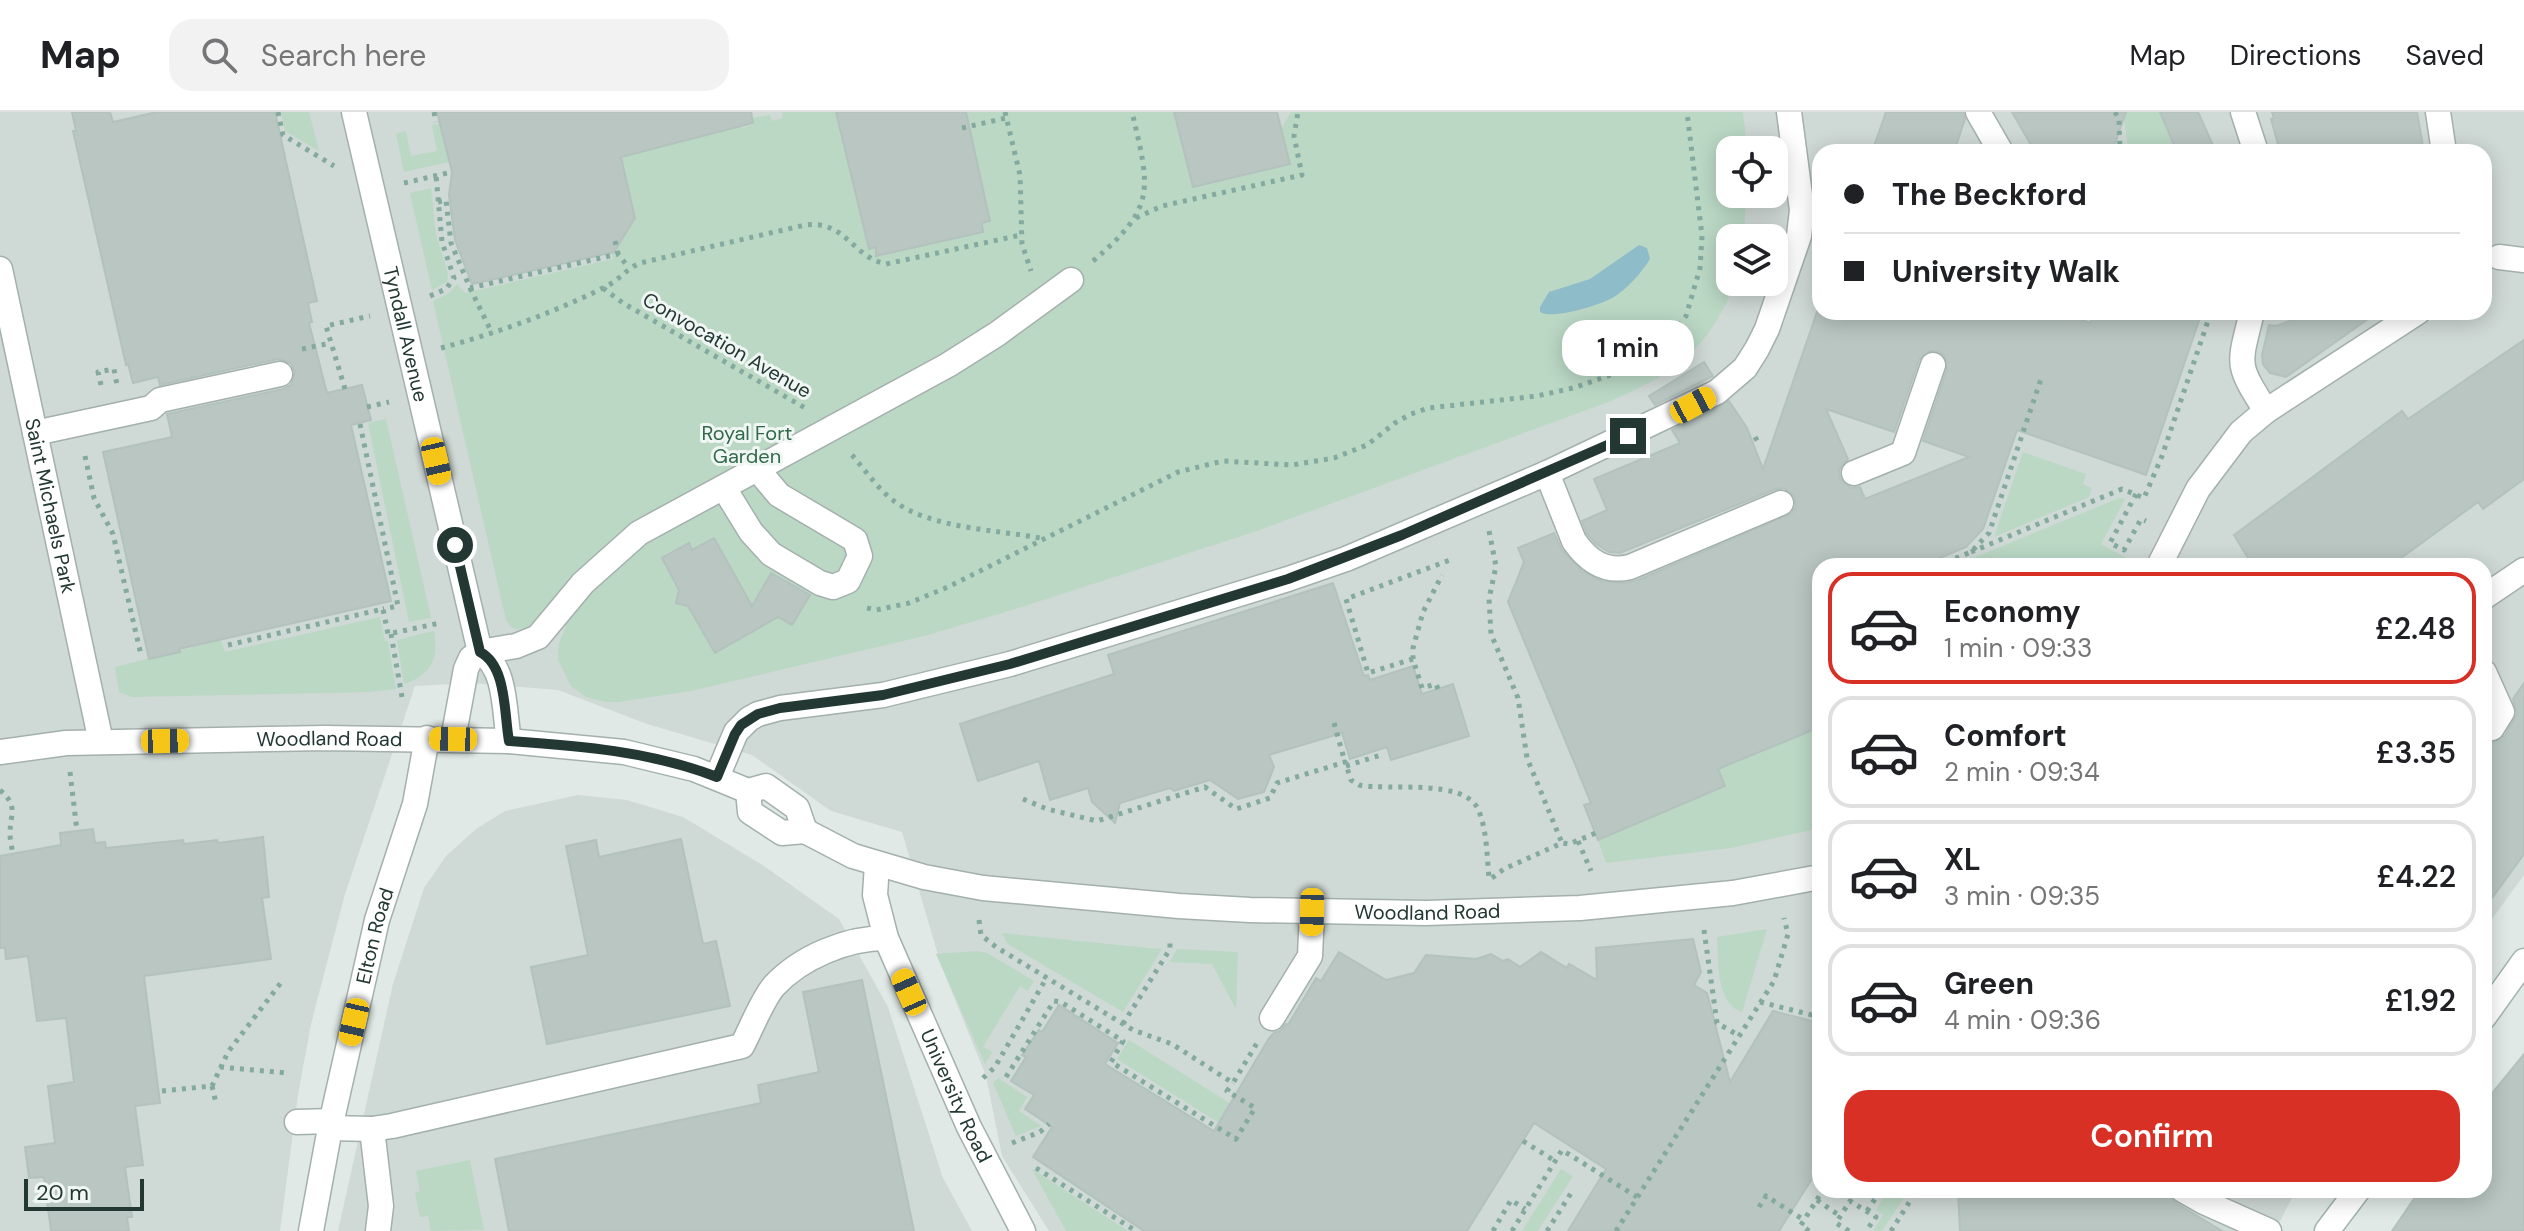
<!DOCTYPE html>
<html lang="en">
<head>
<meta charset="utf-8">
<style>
  :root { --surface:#fff; --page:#f2f2f2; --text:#202124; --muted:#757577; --line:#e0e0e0; --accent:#d93025 }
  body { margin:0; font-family:"DM Sans",sans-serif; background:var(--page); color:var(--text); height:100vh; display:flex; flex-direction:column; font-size:30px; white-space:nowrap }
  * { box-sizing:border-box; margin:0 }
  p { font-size:26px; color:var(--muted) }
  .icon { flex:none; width:44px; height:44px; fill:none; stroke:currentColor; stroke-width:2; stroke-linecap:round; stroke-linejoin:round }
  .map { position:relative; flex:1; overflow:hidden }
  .side { position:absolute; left:1812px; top:446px; width:680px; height:640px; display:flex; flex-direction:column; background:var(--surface); border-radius:24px; box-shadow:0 4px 20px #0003 }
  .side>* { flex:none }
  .top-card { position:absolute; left:1812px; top:32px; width:680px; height:176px; border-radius:24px; box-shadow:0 4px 20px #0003; display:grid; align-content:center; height:176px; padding:0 32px; background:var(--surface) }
  .buttons { position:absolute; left:1716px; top:24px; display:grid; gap:16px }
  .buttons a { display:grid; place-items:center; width:72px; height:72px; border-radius:16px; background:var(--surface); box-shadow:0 4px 20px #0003; font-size:40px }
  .scale { position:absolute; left:24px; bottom:20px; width:120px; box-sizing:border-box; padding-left:8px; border:4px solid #233733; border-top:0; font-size:22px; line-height:28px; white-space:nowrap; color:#233733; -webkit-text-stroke:6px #f0f6f3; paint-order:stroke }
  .end { position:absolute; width:36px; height:36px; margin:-18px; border:10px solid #233733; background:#fff; box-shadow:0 0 0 4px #fff }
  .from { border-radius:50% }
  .bubble { position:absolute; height:56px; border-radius:24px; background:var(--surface); box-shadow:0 4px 20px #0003; font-size:26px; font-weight:600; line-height:56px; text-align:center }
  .car { position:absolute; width:24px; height:48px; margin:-24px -12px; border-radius:10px; box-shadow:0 0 6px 2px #0007; background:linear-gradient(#f5c518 24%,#345 0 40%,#f5c518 0 76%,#345 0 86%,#f5c518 0) }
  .top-card b { display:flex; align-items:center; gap:28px; height:76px; font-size:30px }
  .top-card b+b { border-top:2px solid var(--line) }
  .top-card i { width:20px; height:20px; background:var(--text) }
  ul { padding:14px 0 0; list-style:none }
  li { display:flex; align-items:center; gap:24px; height:112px; margin:0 16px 12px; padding:0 16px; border:4px solid var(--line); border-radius:24px }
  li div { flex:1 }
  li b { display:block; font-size:30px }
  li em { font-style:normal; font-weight:600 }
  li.selected { border-color:var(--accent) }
  li>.icon { width:72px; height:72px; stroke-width:1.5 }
  .button { display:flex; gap:16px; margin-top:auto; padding:16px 32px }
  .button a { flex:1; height:92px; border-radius:24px; background:var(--accent); color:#fff; font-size:32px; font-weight:600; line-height:92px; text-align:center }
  header { display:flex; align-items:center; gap:48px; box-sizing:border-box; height:112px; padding:0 40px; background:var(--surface); border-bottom:2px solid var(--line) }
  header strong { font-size:38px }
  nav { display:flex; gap:44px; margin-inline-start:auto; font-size:28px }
  .search { width:560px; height:72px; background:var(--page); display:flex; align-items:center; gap:20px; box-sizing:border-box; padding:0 28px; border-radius:24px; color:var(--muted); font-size:30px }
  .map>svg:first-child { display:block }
</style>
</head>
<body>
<header>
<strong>Map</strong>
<div class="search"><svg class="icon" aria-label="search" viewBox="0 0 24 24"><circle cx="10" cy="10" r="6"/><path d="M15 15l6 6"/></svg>Search here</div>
<nav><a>Map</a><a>Directions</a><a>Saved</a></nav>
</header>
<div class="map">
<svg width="2524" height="1119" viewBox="0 0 2524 1119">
  <rect width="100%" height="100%" fill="#e0e9e6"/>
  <g fill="#cfd9d5" fill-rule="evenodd">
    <path d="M0,0H2524V763L2484,818V454H1820V1078H2296L2275,1119H1049L1002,1044L986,964L941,853L902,720L831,699L752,643L647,612L558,578L471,571L415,574L345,782L311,912L298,983L280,1119H0ZM1730,38H1774V82H1730ZM1820,40H2484V200H1820ZM1730,126H1774V170H1730Z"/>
    <polygon points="578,683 627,688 683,705 764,754 839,807 888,895 943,1066 972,1119 338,1119 393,872 424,776 446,744 476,717 505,699"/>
  </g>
  <g fill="#bbd8c5">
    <polygon points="281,0 309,0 319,39 285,19"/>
    <path d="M782,0H844L860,101L872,123L866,125L868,136L876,135L880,144L891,141L890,134C919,137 945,131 970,116L972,123L983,120L984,111L990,109L988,98L981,99L982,74L966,0H1174L1194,75L1289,52L1281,17L1291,0H1743L1747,38H1730V82H1747L1743,126H1730V170H1735L1734,174C1705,241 1676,260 1611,289L1251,421L1012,498L924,524L691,579L618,590H606L586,585L571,574L558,548L559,531L566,514L544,500C536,511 526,520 512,516L506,508L433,189L449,181L457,172L465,181L613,147L609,130L621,44L691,27L690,21L708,17L710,23L721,20L720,14L739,10L742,16L753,13L751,6L770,3L772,9L783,6Z"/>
    <polygon points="2123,0 2160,0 2177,40 2127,40 2128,35"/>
    <polygon points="440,12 449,50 404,60 396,22 406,19 411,44 437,39 432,13"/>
    <polygon points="431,76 436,123 448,161 447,170 432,178 410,81"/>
    <polygon points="386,307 431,506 409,510 368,311"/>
    <polygon points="2023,340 2086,362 2083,372 2092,376 2089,385 1994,425"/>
    <polygon points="2119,386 2125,387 2101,432 2128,447 2123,454 1954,454"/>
    <polygon points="380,505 385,529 388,529 396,577 369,580 132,585 119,580 115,555 221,528 225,540"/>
    <path d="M434,519C439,547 431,563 404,572L397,528Z"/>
    <polygon points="1820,615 1820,716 1731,736 1606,751 1598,728 1725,675 1718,657"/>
    <path d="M1767,817L1742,900C1715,891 1719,848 1717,825Z"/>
    <polygon points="1002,821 1148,836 1162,837 1123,900 1008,832"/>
    <polygon points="1177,837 1238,840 1236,897 1212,852 1170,850"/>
    <polygon points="977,839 987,841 1034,869 1028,879 1020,874 983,935 992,940 985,952 936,842"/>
    <polygon points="1129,928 1244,1000 1232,1019 1117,947"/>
    <polygon points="998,966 1027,985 1019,999 1041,1014 1016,1024 993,971"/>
    <polygon points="470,1048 484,1118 431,1119 428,1104 420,1105 415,1081 420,1079 416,1059"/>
    <polygon points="1032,1057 1128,1119 1066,1119"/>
    <polygon points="1561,1057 1573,1064 1538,1119 1522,1119"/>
    <polygon points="1888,1078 1909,1078 1882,1119 1873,1119 1883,1103 1876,1098"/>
  </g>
  <path fill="#8ebcc8" d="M1639,133L1647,136L1650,147C1642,160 1627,177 1614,185C1601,193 1552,208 1540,200V195L1549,180L1590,167Z"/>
  <g fill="#b9c6c2" stroke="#b3c2bd" stroke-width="2" fill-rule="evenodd">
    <polygon points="72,0 110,0 113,10 157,0 275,0 317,189 308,191 312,210 309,211 327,281 362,273 371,308 351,313 391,489 179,537 180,540 149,547 103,340 172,325 167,302 283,277 291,273 295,260 291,251 278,247 160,273 158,265 133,271 128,252 126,253 73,19 76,19"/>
    <polygon points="437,0 751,0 753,11 621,45 635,106 614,140 472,172 455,128 449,83 452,60"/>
    <polygon points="836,0 966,0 990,109 982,111 983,120 876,144 876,135 869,137"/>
    <polygon points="1174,0 1277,0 1290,52 1193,75"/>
    <polygon points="1886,0 1963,0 1965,7 1954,40 1872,40"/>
    <polygon points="2012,0 2126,0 2112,40 2035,40"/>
    <polygon points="2160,0 2198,0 2216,40 2177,40"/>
    <polygon points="2272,0 2417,0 2424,40 2280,40 2271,7 2274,6"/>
    <path d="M1817,200H2061L2090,211L2094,200H2202L2146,363L2017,318L1983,417L1966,435L1921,454H1820V615L1718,657L1725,674L1598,728L1584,693L1591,691L1508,490L1524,450L1518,436L1554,421L1562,438L1582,459L1602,469L1623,471L1636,469L1792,401L1796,394L1794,384L1784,376L1776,377L1620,441L1609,440L1596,432L1587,422L1582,409L1607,398L1594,367L1680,331L1672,318L1729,289L1747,316L1763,357ZM1929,239H1937L1944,243L1947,257L1923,329L1969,345L1865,387L1860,375L1851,376L1840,367L1839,358L1848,347L1826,297L1894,320L1919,248Z"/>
    <polygon points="2315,200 2378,200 2286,265 2270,261 2263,252 2262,243 2269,213 2276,214"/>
    <polygon points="2524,228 2524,367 2483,397 2478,390 2390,454 2253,454 2234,423 2402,299 2408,307"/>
    <polygon points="1704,250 1713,264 1655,293 1649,284"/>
    <polygon points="714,426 752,494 771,461 810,483 792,513 778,505 715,541 688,494 676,491 679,478 662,446 689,431 692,438"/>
    <polygon points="1333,471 1364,564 1368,563 1370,568 1413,554 1422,582 1453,572 1469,624 1391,648 1387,635 1350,647 1342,621 1269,643 1274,655 1264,680 1238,687 1210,668 1174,679 1170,676 1120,691 1115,711 1092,690 1088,676 1050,688 1039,649 978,669 960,612 1114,562 1108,543"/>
    <polygon points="2524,571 2524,742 2484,797 2484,629 2492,631 2505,624 2517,602 2513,587"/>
    <polygon points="93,717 95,731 105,730 106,736 183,728 184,732 217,728 218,731 263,725 269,785 262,786 271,847 144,864 160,991 135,994 143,1053 125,1055 132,1105 127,1105 129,1119 51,1119 44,1065 29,1066 25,1035 55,1031 48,974 74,970 66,906 37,909 28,844 6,847 5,836 0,836 0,744 61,733 60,721"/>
    <polygon points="681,727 703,832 716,829 730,894 547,932 531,855 588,843 566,734 596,728 599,745"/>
    <polygon points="1693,827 1701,860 1694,873 1707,881 1730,970 1773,899 1820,911 1820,1054 1779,1119 1568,1119 1606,1057 1534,1011 1467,1119 1144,1119 1033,1045 1052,1015 1025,997 1034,983 1011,969 1026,945 1022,943 1039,918 1042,920 1059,893 1118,931 1105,952 1214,1019 1269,926 1274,921 1280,919 1286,912 1288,913 1316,866 1321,869 1339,840 1386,868 1414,861 1426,843 1476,847 1491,842 1503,849 1508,847 1520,855 1541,840 1567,856 1569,852 1597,868 1596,836"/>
    <polygon points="862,868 914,1119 509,1119 495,1047 761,991 758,973 819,960 803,880"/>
    <polygon points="2524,942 2524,1119 2392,1119 2420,1078 2484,1078 2484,991"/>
    <polygon points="1958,1078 2162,1078 2176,1091 2222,1119 1960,1119"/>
  </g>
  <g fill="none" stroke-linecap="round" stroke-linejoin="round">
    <defs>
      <g id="service">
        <polyline points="1978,0 2001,40"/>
        <polyline points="35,321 151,296 160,288 280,262"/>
        <path d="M1547,361L1574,429C1588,449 1605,461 1630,455L1781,391"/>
        <polyline points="1854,361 1903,341 1933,253"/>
        <polyline points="724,376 751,420 771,442 820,471 833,475 848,469 860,444 855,428 779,383 758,358"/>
        <polyline points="480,540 516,534 538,525 583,471 639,421 948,253 997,222 1071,168"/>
        <polyline points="2484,560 2502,600 2492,616"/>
        <polyline points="1272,906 1310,844 1312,800"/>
        <polyline points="297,1010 332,1009"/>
        <path d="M330,1016L372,1017L392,1014L742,934C751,917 762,888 774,874C801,845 847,826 886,826"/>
        <polyline points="372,1017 381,1094 378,1119"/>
        <polyline points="2183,1078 2204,1090 2269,1119"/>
      </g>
      <polyline id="pedestrian" points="2499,145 2524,148"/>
      <g id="minor">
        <path id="s1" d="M354,0L480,540C507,555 504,601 509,629"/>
        <polyline points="2243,0 2256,40"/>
        <polyline points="2438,0 2444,40"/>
        <path id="s2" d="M0,157L101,630"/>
        <path d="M2252,200C2239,254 2235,250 2266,299"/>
        <polyline points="2159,454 2198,377 2241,320 2266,299 2418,200"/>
        <polyline points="453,627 466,557 471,546 480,540"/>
        <polyline points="717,665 736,620 749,607 758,602 780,596 883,583 1010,552 1288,467 1346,447 1547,361 1717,280 1745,256 1757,237 1767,217 1799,124 1802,98 1789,0"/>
        <path id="s3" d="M877,752L875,783L886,826L969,1015L1023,1119"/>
        <path id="s4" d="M311,1119L330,1016L377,808L415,692L427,626"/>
      </g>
      <g id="tertiary">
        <polyline points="2484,485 2524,458"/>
        <path id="s5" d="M0,640L66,631L325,626L509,629L624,640L694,657L748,679L766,674L797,696L805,719"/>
        <path id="s6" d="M748,679L750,700L782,721L805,719L853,744L924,765L983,776L1179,794L1250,798L1426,801L1580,796L1733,781L1820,765"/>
      </g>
      <g id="secondary">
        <polyline points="2484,905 2524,849"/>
        <polyline points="2327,1119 2358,1078"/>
      </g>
    </defs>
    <use href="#service" stroke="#a4b0ad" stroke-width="27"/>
    <use href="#pedestrian" stroke="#a4b0ad" stroke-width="27"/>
    <use href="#minor" stroke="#a4b0ad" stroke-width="27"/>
    <use href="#tertiary" stroke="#a4b0ad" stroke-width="27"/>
    <use href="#secondary" stroke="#a1b3ae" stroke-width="27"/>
    <g stroke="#84a99f" stroke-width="5" stroke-dasharray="4 6" stroke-linecap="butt">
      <polyline points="278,0 283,23 334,54"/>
      <polyline points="434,0 436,10"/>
      <polyline points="1005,0 1020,63 1022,132 1031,159"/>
      <polyline points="2115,0 2119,7 2120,40"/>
      <polyline points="962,16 1006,6"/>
      <polyline points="404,71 452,60"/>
      <polyline points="438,90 446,88 451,131 470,176 618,142 629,156"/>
      <polyline points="1136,106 1162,94 1302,63 1294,24 1298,0"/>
      <polyline points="615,129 618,142"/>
      <path d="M1093,149C1157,95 1150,77 1132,0"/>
      <polyline points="470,176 492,221"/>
      <polyline points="603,176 623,191 805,296"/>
      <polyline points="430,184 446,177 454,166 442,130 436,63"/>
      <polyline points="2065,201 2065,200"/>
      <path d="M441,236C497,221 553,201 605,175C618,169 626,157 640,151L805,113C846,108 852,145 886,152L1021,123"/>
      <polyline points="302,237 331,231"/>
      <polyline points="101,273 98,260 114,257 117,273"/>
      <polyline points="345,277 326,214 370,204"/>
      <polyline points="367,295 389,290"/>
      <polyline points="360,312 398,494 383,497"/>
      <polyline points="1755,325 1758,330"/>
      <path d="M852,343C865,358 878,377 894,389C929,416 997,418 1040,426"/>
      <polyline points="85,344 94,386 113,422 141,543"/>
      <polyline points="2136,382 2110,431 2124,438 2141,407 2146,409"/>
      <polyline points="1489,419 1496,454 1489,487 1491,522 1518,586 1527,646 1562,731"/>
      <polyline points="1971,440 2122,377 2144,386 2162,344 2211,200"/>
      <polyline points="1937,454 1971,440 1989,421 2042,264"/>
      <polyline points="867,496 876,498 909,491 948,475 1178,360 1223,349 1292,353 1334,346 1367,333 1395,311 1411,302 1429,296 1537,284 1573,276 1625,258 1649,245 1663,233 1686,204 1700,156 1702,124 1687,0"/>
      <polyline points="391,522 402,585"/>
      <polyline points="228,533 383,497 388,522 440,511"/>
      <polyline points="1413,547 1368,561 1346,487 1450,448"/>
      <polyline points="1438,577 1436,572 1422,576 1413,547 1413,536 1423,500 1442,463"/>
      <polyline points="1334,611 1345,650"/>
      <polyline points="1346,654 1384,642"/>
      <polyline points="70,660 77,719"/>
      <path d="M0,678C19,695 10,701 10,722C10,728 12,736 13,743"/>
      <path d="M1023,687L1047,697L1097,709L1205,675L1236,697L1270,686L1277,671L1345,650L1351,668L1359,673C1389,679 1463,666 1478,697C1487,717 1487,745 1489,766"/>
      <polyline points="1578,729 1591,759"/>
      <polyline points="1492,766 1504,757 1562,731 1569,732 1596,721"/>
      <polyline points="979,808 981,823 996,835 1133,918 1172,932 1233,971 1257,931"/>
      <polyline points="1704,818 1717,911 1738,923"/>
      <polyline points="1760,890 1820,905"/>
      <polyline points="1123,912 1170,837 1170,828"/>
      <polyline points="220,955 287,961"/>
      <polyline points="1006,965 1054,889 1061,890 1123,929 1111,950 1236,1027 1255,996 1227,979 1233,971"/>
      <polyline points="983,966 995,955 1047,865"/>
      <polyline points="212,974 216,991"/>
      <polyline points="162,979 212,974 228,940 283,868"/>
      <polyline points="1523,1029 1555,1049"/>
      <polyline points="1012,1031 1040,1020 1049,1012"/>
      <polyline points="1036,1056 1136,1119"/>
      <polyline points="1817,1088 1840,1104"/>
      <polyline points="1759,1095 1766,1084 1804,1108"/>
      <polyline points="1867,1099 1881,1078"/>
      <polyline points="1493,1119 1511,1088 1525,1097"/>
      <polyline points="1512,1119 1562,1038 1637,1085"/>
      <polyline points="1547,1119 1573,1078"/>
      <polyline points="1616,1119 1774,869 1788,822 1784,806"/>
      <polyline points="1809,1119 1801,1113 1823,1078"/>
      <polyline points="1849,1119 1836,1111 1850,1089 1876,1105 1866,1119"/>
      <polyline points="1891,1119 1917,1078"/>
    </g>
    <use href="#service" stroke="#fff" stroke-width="24"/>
    <use href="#pedestrian" stroke="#fff" stroke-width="24"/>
    <use href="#minor" stroke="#fff" stroke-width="24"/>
    <use href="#tertiary" stroke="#fff" stroke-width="24"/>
    <use href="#secondary" stroke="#fff" stroke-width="24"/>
  </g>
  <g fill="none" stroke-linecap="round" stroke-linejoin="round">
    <path stroke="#233733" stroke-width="10" d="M455,433L480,540C507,554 504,602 509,629C579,634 650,639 717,665L735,622L741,613L758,602L780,596L883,583L1010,552L1288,467L1402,423L1628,324"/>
  </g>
  <g text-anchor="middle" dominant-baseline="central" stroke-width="6" stroke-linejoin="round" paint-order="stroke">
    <g font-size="20" fill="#233733" stroke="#f0f6f3">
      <text stroke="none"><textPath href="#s1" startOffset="228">Tyndall Avenue</textPath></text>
      <text transform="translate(727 233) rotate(30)">Convocation Avenue</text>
      <text stroke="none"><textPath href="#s2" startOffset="242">Saint Michaels Park</textPath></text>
      <text stroke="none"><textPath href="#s5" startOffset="330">Woodland Road</textPath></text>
      <text stroke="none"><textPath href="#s6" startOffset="716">Woodland Road</textPath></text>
      <text stroke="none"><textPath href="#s4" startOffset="302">Elton Road</textPath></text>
      <text stroke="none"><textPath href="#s3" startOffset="248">University Road</textPath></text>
    </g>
    <g font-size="20" fill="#32694a" stroke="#f0f6f3">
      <text x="747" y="321">Royal Fort<tspan x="747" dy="23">Garden</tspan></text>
    </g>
  </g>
</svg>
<div class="buttons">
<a><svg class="icon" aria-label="locate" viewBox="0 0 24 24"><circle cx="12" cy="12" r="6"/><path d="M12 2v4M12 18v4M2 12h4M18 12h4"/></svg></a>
<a><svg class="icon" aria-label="layers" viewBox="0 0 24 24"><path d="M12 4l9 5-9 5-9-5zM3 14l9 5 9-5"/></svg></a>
</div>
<div class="scale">20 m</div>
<i class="end from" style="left:455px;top:433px"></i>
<i class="end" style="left:1628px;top:324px"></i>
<div class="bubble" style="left:1562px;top:208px;width:132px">1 min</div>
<i class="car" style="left:1693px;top:293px;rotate:62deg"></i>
<i class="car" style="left:436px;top:349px;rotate:167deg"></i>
<i class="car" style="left:453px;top:627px;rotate:271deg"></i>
<i class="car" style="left:165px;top:629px;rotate:89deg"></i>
<i class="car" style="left:1312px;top:800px;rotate:181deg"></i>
<i class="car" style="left:909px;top:880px;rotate:336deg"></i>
<i class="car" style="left:354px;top:910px;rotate:193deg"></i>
<div class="top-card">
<b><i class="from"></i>The Beckford</b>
<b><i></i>University Walk</b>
</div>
<section class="side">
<ul>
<li class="selected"><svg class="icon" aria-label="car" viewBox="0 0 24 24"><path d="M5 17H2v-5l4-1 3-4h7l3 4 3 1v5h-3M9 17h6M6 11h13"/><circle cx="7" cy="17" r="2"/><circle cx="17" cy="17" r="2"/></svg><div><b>Economy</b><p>1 min · 09:33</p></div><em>£2.48</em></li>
<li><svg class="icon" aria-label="car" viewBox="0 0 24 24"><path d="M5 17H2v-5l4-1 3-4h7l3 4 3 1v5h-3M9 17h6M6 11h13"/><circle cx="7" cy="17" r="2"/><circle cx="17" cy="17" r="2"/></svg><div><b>Comfort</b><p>2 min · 09:34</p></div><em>£3.35</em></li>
<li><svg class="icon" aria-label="car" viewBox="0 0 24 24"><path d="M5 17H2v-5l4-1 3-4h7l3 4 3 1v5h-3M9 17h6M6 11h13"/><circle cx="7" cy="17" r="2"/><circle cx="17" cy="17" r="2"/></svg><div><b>XL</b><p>3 min · 09:35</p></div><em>£4.22</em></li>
<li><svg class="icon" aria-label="car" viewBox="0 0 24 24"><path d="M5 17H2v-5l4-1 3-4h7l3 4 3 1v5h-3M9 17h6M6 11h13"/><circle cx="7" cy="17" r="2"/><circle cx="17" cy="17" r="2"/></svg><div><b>Green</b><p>4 min · 09:36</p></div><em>£1.92</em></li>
</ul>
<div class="button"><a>Confirm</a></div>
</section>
</div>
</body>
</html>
